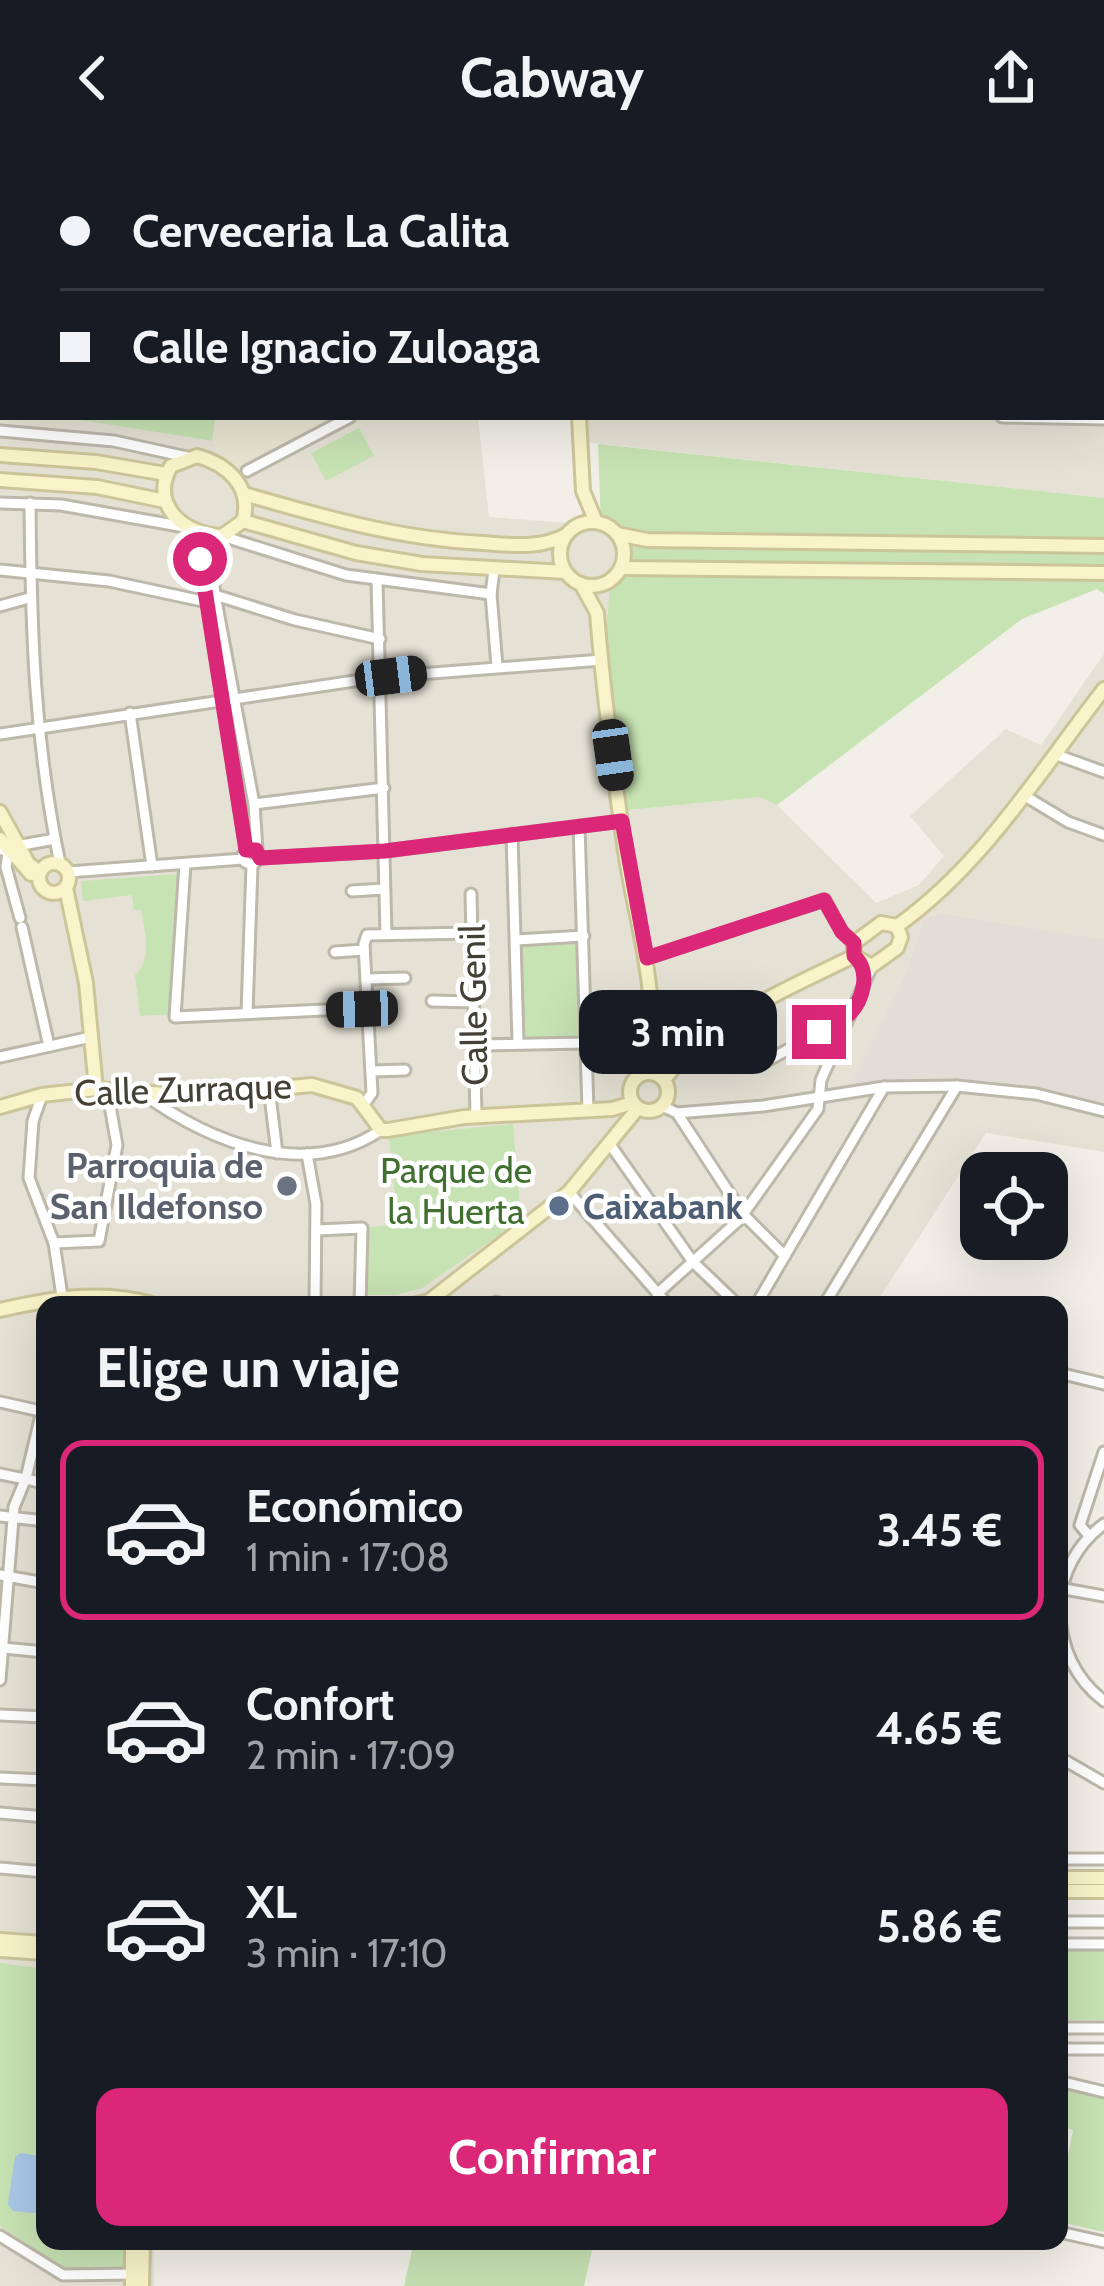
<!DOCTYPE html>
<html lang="es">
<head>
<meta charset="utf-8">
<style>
  :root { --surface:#171b24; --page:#20242c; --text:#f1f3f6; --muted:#9ea1a6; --line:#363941; --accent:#db2777 }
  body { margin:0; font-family:Cabin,sans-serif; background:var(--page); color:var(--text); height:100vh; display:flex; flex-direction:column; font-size:45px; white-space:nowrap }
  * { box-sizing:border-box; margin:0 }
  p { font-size:39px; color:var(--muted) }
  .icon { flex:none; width:66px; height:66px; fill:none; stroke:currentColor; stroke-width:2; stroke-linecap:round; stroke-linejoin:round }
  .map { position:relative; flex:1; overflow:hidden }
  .details { position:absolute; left:36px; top:1140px; width:1032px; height:954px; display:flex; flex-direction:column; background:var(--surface); border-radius:24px; box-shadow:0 12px 48px #0002 }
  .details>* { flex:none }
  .top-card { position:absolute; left:0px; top:0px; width:1104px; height:264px; box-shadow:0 12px 48px #0002; display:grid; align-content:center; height:264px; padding:0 60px; background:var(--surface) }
  .fabs { position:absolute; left:960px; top:996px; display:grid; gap:24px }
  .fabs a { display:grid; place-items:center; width:108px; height:108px; border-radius:24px; background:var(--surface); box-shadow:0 12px 48px #0002; font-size:60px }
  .end { position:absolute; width:54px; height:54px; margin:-27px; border:15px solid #db2777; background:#fff; box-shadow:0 0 0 6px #fff }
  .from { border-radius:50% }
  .bubble { position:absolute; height:84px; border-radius:24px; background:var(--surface); box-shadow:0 12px 48px #0002; font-size:39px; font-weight:800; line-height:84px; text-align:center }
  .car { position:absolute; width:36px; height:72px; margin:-36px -18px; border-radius:15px; box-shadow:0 0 9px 3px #0007; background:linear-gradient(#222 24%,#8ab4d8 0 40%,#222 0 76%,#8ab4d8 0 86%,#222 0) }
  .top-card b { display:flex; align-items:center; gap:42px; height:114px; font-size:45px }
  .top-card b+b { border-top:3px solid var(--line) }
  .top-card i { width:30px; height:30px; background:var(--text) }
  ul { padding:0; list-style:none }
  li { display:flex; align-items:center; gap:36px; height:180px; margin:0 24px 18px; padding:0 36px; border:6px solid transparent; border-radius:24px }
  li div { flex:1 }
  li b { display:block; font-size:45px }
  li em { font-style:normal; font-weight:800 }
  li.active { border-color:var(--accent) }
  li>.icon { width:108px; height:108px; stroke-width:1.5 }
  h2 { padding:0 60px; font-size:54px; line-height:144px }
  .action { display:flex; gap:24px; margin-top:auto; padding:24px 60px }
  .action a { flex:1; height:138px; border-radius:24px; background:var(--accent); color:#fff; font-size:48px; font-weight:800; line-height:138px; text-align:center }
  header { display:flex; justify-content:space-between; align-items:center; height:156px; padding:0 60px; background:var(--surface); font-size:54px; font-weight:800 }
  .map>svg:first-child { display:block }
</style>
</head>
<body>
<header><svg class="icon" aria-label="back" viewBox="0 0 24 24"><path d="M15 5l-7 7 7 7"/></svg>Cabway<svg class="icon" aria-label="share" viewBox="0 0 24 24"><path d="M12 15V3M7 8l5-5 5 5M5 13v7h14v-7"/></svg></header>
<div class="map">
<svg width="1104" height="2130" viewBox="0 0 1104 2130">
  <rect width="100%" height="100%" fill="#f1efe7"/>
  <g fill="#e5e2d5">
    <polygon points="623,0 1104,0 1104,342 584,286 588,261 1101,261 1101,3 623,3"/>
    <polygon points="0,3 3,261 62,261 211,285 215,261 478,261 489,361 625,371 610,429 620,655 760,641 777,649 876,747 919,729 944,700 910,660 1006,573 1041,589 1104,498 1104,783 942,757 924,763 907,814 852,928 929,923 1052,935 1104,952 1104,996 986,977 875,1149 45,1149 45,2085 154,2085 154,2130 0,2130"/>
  </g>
  <polygon fill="#e1ded8" points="942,757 1104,783 1104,952 1052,935 929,923 851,929 907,814 924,763"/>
  <polygon fill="#e9e5d2" points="215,261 337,261 236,316 212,285"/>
  <g fill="#c7e2b3">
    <polygon points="62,261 215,261 212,285"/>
    <polygon points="359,272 374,300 326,325 311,297"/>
    <polygon points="598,288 1104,342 1104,438 1097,433 1022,463 777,649 760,641 619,655 603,515 610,429 625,372 601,369"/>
    <path d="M180,718L173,858L140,860L135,819C153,802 145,777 141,754H134L132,739L83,745L81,725Z"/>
    <polygon points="576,787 578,881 523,882 521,790"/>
    <polygon points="513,968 521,1064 422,1132 396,1139 363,1139 366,1072 398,1068 389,980"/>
    <rect x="1059" y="1794" width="45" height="70"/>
    <polygon points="0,1807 45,1813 45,2085 125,2085 126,2115 64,2112 0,2070"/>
    <polygon points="1059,1931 1104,1943 1104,2076 1059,2066 1059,2044 1073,1974 1059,1970"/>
    <polygon points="414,2085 594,2085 584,2130 404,2130"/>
  </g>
  <polygon fill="#a9c7e8" points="21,1997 45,2001 42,2053 34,2057 13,2055 8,2048 15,2001"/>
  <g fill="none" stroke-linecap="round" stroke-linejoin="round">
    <defs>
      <g id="street">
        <polyline points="826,0 837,3"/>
        <polyline points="891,3 892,0"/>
        <polyline points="991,3 992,0"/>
        <polyline points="1101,20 1104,10"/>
        <polyline points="1101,45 1104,46"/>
        <polyline points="0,69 3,102"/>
        <polyline points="0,209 3,208"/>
        <polyline points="1002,261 1104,263"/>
        <polyline points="0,275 114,285 187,301"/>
        <polyline points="247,315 350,261"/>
        <polyline points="0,347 61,349 185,371"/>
        <path d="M30,347C31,475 34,582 60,708"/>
        <polyline points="197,377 246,694"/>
        <polyline points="214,380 211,406 215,439 254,648 257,694"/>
        <polyline points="222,380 346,419 491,438 494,414"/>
        <polyline points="0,414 109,425 207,446"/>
        <polyline points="377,425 386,778"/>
        <polyline points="491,438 497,510"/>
        <polyline points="215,439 295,464 380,483"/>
        <polyline points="0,450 29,442"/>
        <polyline points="130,557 152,710"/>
        <polyline points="0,578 381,521 602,504"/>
        <polyline points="1057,599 1104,616"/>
        <polyline points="1025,640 1068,666 1104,679"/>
        <polyline points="254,648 384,632"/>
        <polyline points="579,670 588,954"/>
        <polyline points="512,678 518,886"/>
        <polyline points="22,689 55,683"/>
        <polyline points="0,693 8,696 6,711 20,762"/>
        <polyline points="260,702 253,692 243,699 245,706 252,709 260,702 385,695 622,665"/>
        <polyline points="185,708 175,861 368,852"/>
        <polyline points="68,716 243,703"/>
        <polyline points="352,735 384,733"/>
        <polyline points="471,738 476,960"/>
        <polyline points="22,771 49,890"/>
        <polyline points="516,784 584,780"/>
        <polyline points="335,796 364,794"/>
        <polyline points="647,802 825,744 842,776 854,787"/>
        <polyline points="366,823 405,822"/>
        <polyline points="432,845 474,846"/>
        <polyline points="247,857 252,709"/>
        <polyline points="476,889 585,887"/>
        <polyline points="0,901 91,881"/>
        <polyline points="758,910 850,859"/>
        <polyline points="372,915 405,914"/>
        <polyline points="269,932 277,997"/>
        <path d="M142,937C208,985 304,1026 381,974"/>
        <polyline points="42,939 33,965 29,1022 54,1087 62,1140"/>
        <polyline points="364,948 372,937 364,788 367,779 471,777"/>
        <polyline points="662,950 677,957 743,1058 785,1100"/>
        <polyline points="677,957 763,950 884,931 957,930 1036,938 1104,955"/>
        <polyline points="609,987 693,1106 738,1149"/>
        <polyline points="307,998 316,1048 315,1149"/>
        <polyline points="569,1036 668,1149"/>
        <polyline points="317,1074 362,1072 360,1149"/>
        <polyline points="54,1087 99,1085 117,989 107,933"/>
        <polyline points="657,1138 739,1064 818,953 821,924 872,810"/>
        <polyline points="495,1149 496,1146 503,1149"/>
        <polyline points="756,1149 884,931"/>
        <polyline points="824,1149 957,930"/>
        <polyline points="1059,1217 1104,1228"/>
        <polyline points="0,1246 45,1256"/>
        <polyline points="0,1318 45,1327"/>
        <polyline points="0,1360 45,1365"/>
        <polyline points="1089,1380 1080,1369 1104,1296"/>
        <polyline points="0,1419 45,1427"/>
        <polyline points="1059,1432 1104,1440"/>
        <path d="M1059,1448C1063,1415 1077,1388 1104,1368"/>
        <path d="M1059,1455C1062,1492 1074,1522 1104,1545"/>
        <polyline points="3,1492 45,1496"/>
        <polyline points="0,1524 14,1351 26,1322 42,1255"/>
        <polyline points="0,1559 45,1561"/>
        <polyline points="1059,1601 1104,1627"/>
        <polyline points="0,1622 45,1624"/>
        <polyline points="0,1657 45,1661"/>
        <polyline points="1059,1703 1104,1703"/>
        <polyline points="0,1712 45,1716"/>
        <polyline points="1059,1766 1104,1766"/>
        <polyline points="1059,1788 1104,1788"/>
        <polyline points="1059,1872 1104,1872"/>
        <polyline points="1059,1893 1104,1893"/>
        <polyline points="1059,1925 1104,1936"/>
        <polyline points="1059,2076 1104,2086"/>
        <polyline points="0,2080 63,2119 133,2118"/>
      </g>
      <g id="secondary">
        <polyline points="624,3 625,0"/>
        <polyline points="579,261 583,335 596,366"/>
        <polyline points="0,299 96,306 166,318"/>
        <path d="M197,300C227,308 253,331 243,365L222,380C184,379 149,349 171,310Z"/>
        <polyline points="0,324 97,331 165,345"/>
        <path d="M244,338C324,361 399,383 483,387C512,389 540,393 566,379"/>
        <polyline points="243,365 356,397 422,408 565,416"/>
        <circle cx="592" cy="398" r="32"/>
        <polyline points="617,378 647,384 1104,390"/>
        <polyline points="621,412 1104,417"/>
        <path d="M581,428L597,457C603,534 613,611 624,688C634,765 663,838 646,917"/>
        <polyline points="0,656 28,707 40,717"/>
        <polyline points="0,683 31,718"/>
        <circle cx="54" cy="722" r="15"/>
        <polyline points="66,732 86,827 96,933"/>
        <polygon points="881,767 897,770 901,781 897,792 872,810 854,800 854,787"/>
        <path d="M897,770C983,709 1040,615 1104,533"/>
        <circle cx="649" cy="936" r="19"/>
        <path d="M664,924C710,863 788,833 854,800"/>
        <polyline points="0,951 42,939 96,933 193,940 312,929 357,942 381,974 388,974 464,961 612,953 632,947"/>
        <polyline points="356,1149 364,1149"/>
        <polyline points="413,1149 429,1145 569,1036 638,952"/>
        <path d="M0,1154C52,1142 103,1133 156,1149"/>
        <polyline points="1059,1722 1104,1722"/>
        <polyline points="1059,1735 1104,1735"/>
        <polyline points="0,1784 45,1787"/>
        <polyline points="0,1794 45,1797"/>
        <polyline points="132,2085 132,2130"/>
        <polyline points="142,2130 143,2085"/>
      </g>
    </defs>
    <use href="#street" stroke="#bcb8aa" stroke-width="15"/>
    <use href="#secondary" stroke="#ccc59a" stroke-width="18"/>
    <use href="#street" stroke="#fff" stroke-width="9"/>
    <use href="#secondary" stroke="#f9f3c9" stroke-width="12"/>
  </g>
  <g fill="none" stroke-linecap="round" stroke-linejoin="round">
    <path stroke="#db2777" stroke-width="15" d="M200,403L246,694H256L260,702L385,695L622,665L647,802L824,744L842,776L854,787V800C872,815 863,847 846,861C838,867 827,871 819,876"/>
  </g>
  <circle fill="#6b7280" stroke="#fff" stroke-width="4.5" cx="287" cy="1030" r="12"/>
  <circle fill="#5c6f8a" stroke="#fff" stroke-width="4.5" cx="559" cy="1050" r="12"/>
  <g text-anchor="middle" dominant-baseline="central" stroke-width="9" stroke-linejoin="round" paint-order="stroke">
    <g font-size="36" fill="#444036" stroke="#fff">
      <text transform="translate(473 849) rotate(-91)">Calle Genil</text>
      <text transform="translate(183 933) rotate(-2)">Calle Zurraque</text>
    </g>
    <g font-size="36" font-weight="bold" fill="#5b616d" stroke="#fff" text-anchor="end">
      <text x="263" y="1009">Parroquia de<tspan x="263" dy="41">San Ildefonso</tspan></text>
    </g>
    <g font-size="36" fill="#406f30" stroke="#fff">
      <text x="456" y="1014">Parque de<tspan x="456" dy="41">la Huerta</tspan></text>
    </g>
    <g font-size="36" font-weight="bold" fill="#4e5e75" stroke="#fff" text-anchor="start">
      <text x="583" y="1050">Caixabank</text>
    </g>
  </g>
</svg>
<div class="fabs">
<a><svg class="icon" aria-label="locate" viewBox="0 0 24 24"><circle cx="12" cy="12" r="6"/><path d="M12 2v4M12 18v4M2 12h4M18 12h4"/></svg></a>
</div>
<i class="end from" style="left:200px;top:403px"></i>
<i class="end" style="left:819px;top:876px"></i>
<div class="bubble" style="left:579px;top:834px;width:198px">3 min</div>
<i class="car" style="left:391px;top:520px;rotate:83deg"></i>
<i class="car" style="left:613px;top:599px;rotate:172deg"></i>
<i class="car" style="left:362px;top:853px;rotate:268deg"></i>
<div class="top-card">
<b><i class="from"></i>Cerveceria La Calita</b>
<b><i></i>Calle Ignacio Zuloaga</b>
</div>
<section class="details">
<h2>Elige un viaje</h2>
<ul>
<li class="active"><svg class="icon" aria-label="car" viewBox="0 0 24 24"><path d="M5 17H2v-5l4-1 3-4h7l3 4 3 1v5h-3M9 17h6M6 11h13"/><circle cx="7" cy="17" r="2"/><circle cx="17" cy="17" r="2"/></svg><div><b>Económico</b><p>1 min · 17:08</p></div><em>3.45 €</em></li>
<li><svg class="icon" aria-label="car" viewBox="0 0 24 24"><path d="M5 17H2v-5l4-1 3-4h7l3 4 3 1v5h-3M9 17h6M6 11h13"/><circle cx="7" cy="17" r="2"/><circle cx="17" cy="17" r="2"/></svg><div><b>Confort</b><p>2 min · 17:09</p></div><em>4.65 €</em></li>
<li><svg class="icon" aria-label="car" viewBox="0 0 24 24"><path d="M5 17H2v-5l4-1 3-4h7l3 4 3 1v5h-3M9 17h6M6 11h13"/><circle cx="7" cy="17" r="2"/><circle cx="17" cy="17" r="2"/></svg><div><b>XL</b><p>3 min · 17:10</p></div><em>5.86 €</em></li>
</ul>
<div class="action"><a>Confirmar</a></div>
</section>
</div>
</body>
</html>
